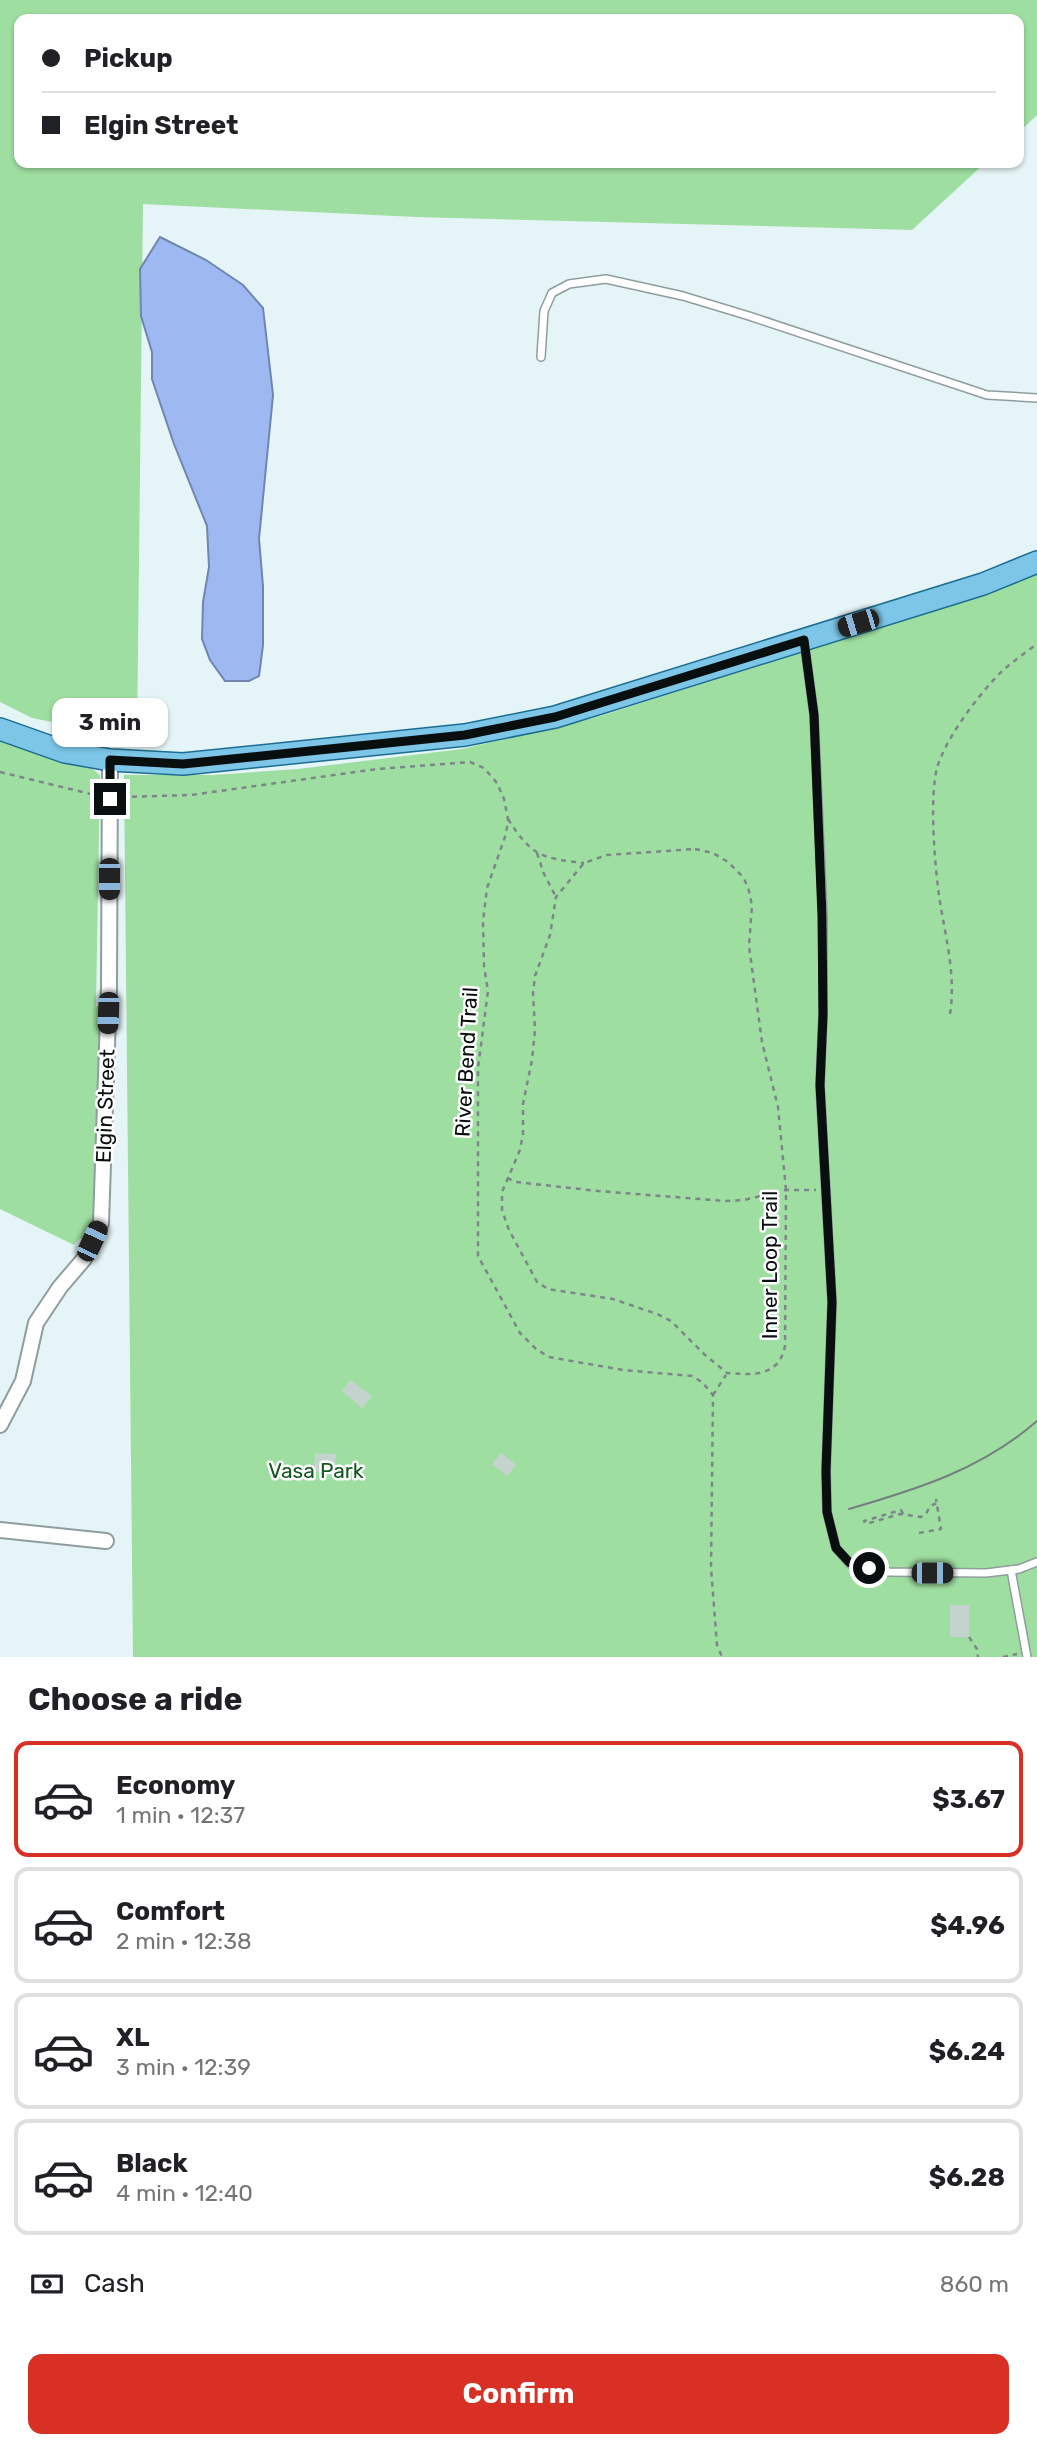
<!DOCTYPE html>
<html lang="en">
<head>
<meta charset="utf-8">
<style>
  :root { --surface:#fff; --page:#f2f2f2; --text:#202124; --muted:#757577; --line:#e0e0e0; --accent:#d93025 }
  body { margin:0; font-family:Rubik,sans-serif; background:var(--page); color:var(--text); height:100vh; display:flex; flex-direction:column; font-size:26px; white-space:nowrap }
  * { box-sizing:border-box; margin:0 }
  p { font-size:23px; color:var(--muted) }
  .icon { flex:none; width:38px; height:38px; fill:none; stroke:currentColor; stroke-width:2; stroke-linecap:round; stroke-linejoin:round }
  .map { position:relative; height:1657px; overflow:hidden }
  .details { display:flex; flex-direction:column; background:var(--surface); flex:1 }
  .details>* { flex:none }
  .top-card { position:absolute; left:14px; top:14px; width:1010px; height:154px; border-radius:14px; box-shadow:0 2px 5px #0004; display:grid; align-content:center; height:154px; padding:0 28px; background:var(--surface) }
  .end { position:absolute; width:32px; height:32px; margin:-16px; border:9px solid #090e0f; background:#fff; box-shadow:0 0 0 4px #fff }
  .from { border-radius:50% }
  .bubble { position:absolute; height:49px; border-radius:14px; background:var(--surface); box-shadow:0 2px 5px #0004; font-size:23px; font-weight:700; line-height:49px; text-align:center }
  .car { position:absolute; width:21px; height:42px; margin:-21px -10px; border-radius:9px; box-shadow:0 0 5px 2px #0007; background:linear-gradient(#222 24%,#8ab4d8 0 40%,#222 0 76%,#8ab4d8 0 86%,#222 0) }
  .top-card b { display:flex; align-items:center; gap:24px; height:66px; font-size:26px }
  .top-card b+b { border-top:2px solid var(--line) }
  .top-card i { width:18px; height:18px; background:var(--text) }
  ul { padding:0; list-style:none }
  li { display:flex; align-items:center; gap:21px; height:116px; margin:0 14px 10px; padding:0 14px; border:4px solid var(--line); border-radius:14px }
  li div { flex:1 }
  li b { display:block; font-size:26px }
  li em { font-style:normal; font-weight:700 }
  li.selected { border-color:var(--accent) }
  li>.icon { width:63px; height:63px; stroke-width:1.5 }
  h2 { padding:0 28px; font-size:32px; line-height:84px }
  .pay { display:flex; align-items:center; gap:18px; height:77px; padding:0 28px; font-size:26px }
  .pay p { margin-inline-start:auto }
  .cta { display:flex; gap:14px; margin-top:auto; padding:14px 28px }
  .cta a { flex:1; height:80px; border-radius:14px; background:var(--accent); color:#fff; font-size:28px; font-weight:700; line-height:80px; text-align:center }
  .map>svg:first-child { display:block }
</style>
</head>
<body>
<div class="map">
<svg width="1037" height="1657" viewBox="0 0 1037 1657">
  <rect width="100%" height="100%" fill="#e5f4f6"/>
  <g fill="#9fdea1">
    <polygon points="0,0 1037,0 1037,115 1019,132 1018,19 19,19 19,163 985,163 912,230 416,217 143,204 137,739 32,718 0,702"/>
    <polygon points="1037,572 1037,1657 133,1657 124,775 213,775 298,769 462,749 594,718 1004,588"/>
    <polygon points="0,736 89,766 100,775 96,1006 104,1007 98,1251 80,1238 74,1245 0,1209"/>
  </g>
  <polygon fill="#9eb9f2" stroke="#7186ae" stroke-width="2" points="160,237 206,260 243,285 263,308 273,395 259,539 263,586 263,645 259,676 249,681 225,681 210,660 202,639 203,602 209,567 207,526 174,444 152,379 152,352 141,316 140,269"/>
  <g fill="#c5d3cf">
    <polygon points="350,1380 372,1396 362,1408 342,1391"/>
    <polygon points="315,1453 336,1454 335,1473 314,1472"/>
    <polygon points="501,1453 516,1465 507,1476 492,1464"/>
    <rect x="950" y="1605" width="19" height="32"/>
  </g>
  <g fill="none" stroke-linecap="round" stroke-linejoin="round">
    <defs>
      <g id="lane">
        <polyline points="541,357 544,311 552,293 569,284 606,279 683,296 749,316 987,395 1037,398"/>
        <polyline points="804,641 814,715 823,916 823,1015 820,1085 832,1302 826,1471 827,1512 836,1548 850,1564 889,1572 986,1573 1019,1569 1037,1562"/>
        <polyline points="1011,1570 1027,1657"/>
      </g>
      <g id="street">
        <polyline points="0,1425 23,1381 36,1323 60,1287 84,1259 101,1223 109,987 110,760"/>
        <polyline points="0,1530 106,1541"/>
      </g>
      <polyline id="primary" points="0,729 65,752 110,760 183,764 465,735 555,717 983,584 1037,562"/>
    </defs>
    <use href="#lane" stroke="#8f9d9f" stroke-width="10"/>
    <use href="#street" stroke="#8f9d9f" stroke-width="18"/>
    <use href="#primary" stroke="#1c6d92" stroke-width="24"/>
    <g stroke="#7c8688" stroke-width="2.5" stroke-dasharray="5 5" stroke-linecap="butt">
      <polyline points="0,772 95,795"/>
      <polyline points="122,797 191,795 377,769 470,762 484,768 497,783 504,799 508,819 506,834 487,888 483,921 484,966 488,991 478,1068 478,1256 520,1333 536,1349 549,1357 623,1370 692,1376 702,1382 713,1395 711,1568 717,1645 722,1657"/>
      <path d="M508,819C532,856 540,858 584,863"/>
      <path d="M695,849L713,853L728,862L744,878L749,891L752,906L749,946L762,1042L778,1107L786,1190L785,1346C779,1377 753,1375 727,1373L704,1354L671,1321L657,1314L613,1299L548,1289L537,1282L509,1230L502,1210V1192L520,1150L523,1134V1104L532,1060L535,1030L533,993L535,976L550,935L556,897L584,863L607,855Z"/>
      <polyline points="537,853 544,874 556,897"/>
      <path d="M950,1014C956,977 946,939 940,902C935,871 929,798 937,768C946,737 980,693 1003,670C1014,661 1026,652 1037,644"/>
      <polyline points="507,1178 516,1182 598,1191 725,1201 744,1200 786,1190 816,1190"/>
      <polyline points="713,1395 726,1375"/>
      <polyline points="903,1514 901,1510 864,1521 866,1524 900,1514 921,1517 926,1514 930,1506 937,1503"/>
      <polyline points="919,1533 941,1529 936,1499"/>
      <polyline points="969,1637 977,1649 978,1657"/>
      <polyline points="1003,1657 1017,1654"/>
    </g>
    <use href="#lane" stroke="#fff" stroke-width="7"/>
    <use href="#street" stroke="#fff" stroke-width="14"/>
    <use href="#primary" stroke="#7dc6e8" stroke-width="21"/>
    <path stroke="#757f80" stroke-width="2" d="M849,1509C918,1489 982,1469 1037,1421"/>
  </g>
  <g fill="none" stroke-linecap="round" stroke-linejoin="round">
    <polyline stroke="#090e0f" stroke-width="9" points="110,799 110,760 183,764 465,735 555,717 804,640 814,715 822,916 823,1015 820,1085 832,1302 826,1471 827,1512 836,1548 850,1563 869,1568"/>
  </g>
  <g text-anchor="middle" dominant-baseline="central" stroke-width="5" stroke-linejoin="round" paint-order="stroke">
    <g font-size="21" fill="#090e0f" stroke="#fefefe">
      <text transform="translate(466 1062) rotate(-87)">River Bend Trail</text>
      <text transform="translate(105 1106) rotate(-88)">Elgin Street</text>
      <text transform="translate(769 1265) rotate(-90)">Inner Loop Trail</text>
    </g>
    <g font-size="21" fill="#13571e" stroke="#fefefe">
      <text x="316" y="1470">Vasa Park</text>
    </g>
  </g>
</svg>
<i class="end from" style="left:869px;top:1568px"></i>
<i class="end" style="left:110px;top:799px"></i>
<div class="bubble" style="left:52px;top:698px;width:116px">3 min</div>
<i class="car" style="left:858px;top:623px;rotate:253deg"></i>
<i class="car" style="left:109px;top:879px;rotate:180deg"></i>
<i class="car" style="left:108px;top:1013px;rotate:182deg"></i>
<i class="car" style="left:92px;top:1241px;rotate:25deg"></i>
<i class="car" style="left:932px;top:1573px;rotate:90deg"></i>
<div class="top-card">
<b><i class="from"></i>Pickup</b>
<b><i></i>Elgin Street</b>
</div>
</div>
<section class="details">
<h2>Choose a ride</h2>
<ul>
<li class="selected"><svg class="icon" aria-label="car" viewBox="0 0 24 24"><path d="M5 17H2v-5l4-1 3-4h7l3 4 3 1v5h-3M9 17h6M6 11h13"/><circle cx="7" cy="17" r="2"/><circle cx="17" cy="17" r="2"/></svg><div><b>Economy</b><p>1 min · 12:37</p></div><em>$3.67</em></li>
<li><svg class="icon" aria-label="car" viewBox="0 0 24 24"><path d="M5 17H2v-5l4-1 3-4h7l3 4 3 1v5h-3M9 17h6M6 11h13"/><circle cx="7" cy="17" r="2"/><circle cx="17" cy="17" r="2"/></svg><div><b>Comfort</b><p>2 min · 12:38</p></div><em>$4.96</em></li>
<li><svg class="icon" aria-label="car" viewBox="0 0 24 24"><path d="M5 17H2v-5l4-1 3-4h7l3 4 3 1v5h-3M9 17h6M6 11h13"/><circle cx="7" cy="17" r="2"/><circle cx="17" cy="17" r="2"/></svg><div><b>XL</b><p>3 min · 12:39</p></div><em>$6.24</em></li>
<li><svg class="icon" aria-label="car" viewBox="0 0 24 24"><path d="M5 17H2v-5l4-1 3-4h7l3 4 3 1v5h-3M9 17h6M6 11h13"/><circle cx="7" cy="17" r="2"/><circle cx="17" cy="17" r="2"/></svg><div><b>Black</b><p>4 min · 12:40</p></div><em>$6.28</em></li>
</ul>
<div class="pay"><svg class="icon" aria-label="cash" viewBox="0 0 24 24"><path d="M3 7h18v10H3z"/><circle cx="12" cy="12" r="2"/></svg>Cash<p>860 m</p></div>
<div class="cta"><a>Confirm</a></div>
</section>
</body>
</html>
